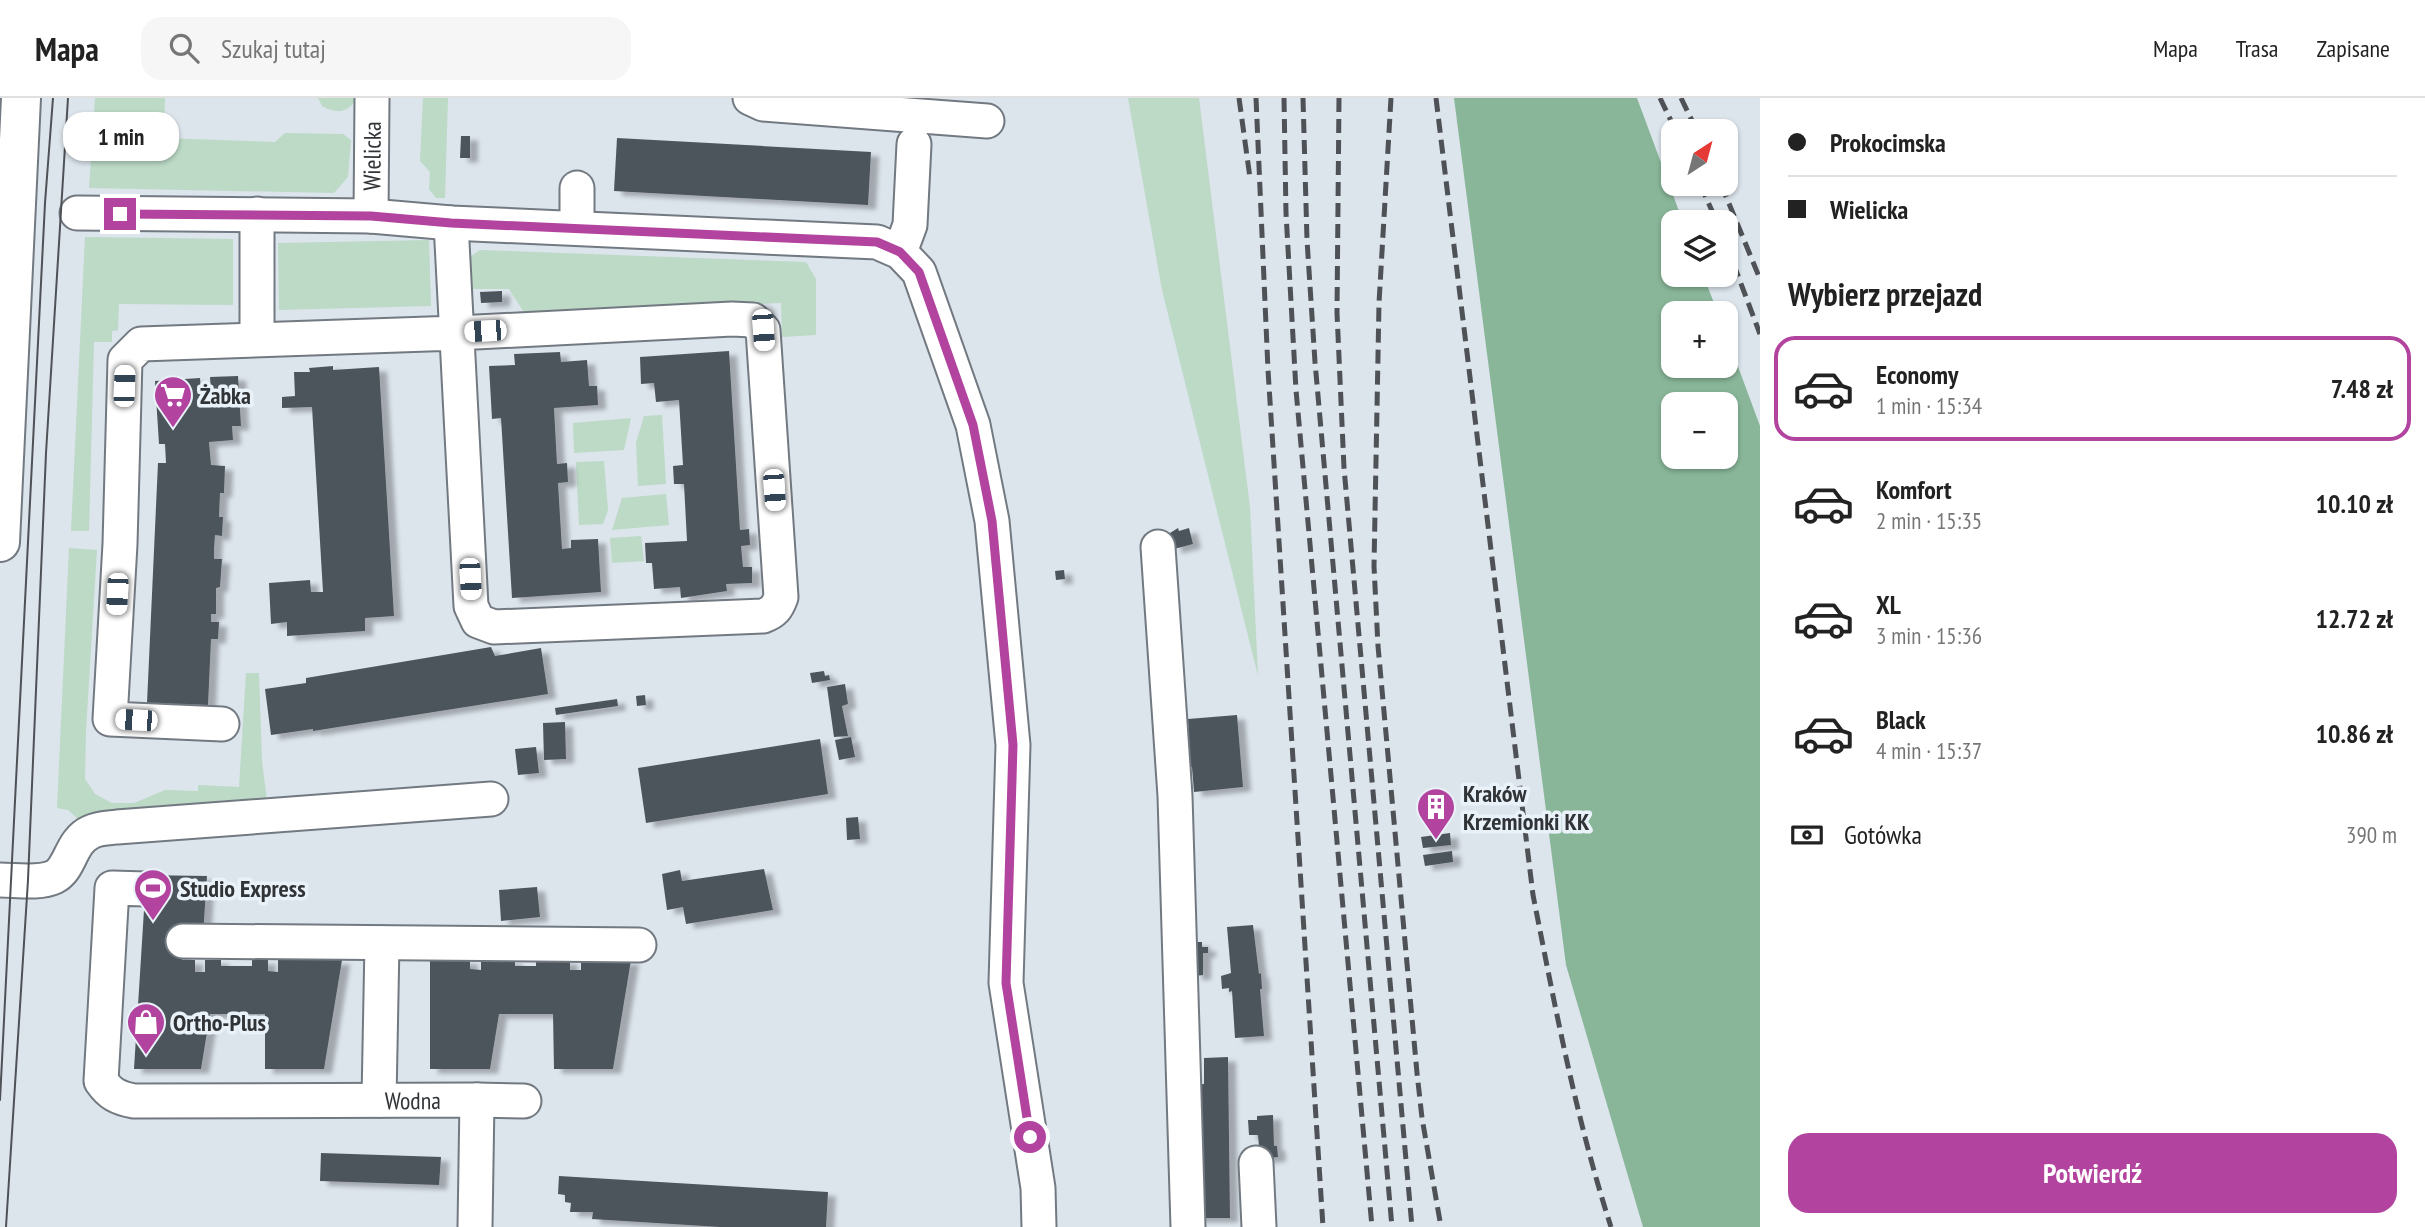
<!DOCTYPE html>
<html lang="pl">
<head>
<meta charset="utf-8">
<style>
  :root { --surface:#fff; --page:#f6f6f6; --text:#222; --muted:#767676; --line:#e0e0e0; --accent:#b2439f }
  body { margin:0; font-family:"PT Sans Narrow",sans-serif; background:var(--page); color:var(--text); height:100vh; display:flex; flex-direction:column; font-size:26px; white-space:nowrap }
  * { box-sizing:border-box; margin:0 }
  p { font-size:23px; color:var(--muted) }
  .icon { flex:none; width:38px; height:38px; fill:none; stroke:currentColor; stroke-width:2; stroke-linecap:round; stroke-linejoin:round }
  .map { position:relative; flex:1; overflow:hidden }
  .panel { display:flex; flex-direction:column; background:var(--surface); width:665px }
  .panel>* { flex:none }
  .guide { display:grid; align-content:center; height:154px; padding:0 28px; background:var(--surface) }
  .needle { width:46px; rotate:36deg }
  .tools { position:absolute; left:1661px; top:21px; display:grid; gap:14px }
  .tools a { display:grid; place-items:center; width:77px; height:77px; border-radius:14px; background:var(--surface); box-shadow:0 2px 5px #0004; font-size:35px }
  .end { position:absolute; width:32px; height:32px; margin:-16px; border:9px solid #b2439f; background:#fff; box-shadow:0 0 0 4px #fff }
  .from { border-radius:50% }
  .bubble { position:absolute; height:49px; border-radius:21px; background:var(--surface); box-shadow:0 2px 5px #0004; font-size:23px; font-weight:800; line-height:49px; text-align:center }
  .car { position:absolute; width:21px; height:42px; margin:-21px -10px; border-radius:9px; box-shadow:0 0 5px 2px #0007; background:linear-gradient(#fff 24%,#345 0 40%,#fff 0 76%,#345 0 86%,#fff 0) }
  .guide b { display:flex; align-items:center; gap:24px; height:66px; font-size:26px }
  .guide b+b { border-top:2px solid var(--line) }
  .guide i { width:18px; height:18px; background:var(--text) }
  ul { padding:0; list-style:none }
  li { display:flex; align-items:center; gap:21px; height:105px; margin:0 14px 10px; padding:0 14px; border:4px solid transparent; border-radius:21px }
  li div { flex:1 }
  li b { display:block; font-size:26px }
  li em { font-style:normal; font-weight:800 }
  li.active { border-color:var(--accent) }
  li>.icon { width:63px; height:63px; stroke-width:1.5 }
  h2 { padding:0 28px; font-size:32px; line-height:84px }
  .pay { display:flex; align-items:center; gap:18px; height:77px; padding:0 28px; font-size:26px }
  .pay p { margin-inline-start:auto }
  .action { display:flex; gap:14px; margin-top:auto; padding:14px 28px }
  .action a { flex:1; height:80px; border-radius:21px; background:var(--accent); color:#fff; font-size:28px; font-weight:800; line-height:80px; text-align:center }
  header { display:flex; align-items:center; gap:42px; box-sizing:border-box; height:98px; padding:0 35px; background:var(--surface); border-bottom:2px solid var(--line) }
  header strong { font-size:33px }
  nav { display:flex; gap:38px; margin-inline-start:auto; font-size:24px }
  .search { width:490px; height:63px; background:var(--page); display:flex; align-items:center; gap:18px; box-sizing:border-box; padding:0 24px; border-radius:21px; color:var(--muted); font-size:26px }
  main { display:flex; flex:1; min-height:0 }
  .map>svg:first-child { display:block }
</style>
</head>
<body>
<header>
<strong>Mapa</strong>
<div class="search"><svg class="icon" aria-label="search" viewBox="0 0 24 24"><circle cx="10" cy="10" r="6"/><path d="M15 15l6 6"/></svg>Szukaj tutaj</div>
<nav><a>Mapa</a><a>Trasa</a><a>Zapisane</a></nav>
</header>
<main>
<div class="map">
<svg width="1760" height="1129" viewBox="0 0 1760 1129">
  <defs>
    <filter id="shadow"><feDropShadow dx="8" dy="4.5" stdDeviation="2" flood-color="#0004"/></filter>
  </defs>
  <rect width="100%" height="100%" fill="#dce4ec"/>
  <g fill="#bcdac6">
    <polygon points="95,0 165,0 164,40 275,44 285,35 343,36 351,42 348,79 334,95 89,90"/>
    <path d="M318,0H358C348,14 337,17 322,8Z"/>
    <polygon points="423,0 448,0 445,100 436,100 429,91 430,74 420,63"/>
    <polygon points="1128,0 1199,0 1250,409 1258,578 1162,192"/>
    <polygon points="85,139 233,141 233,207 119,206 118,232 112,233 112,244 94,244 89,433 71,433"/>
    <polygon points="429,142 431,208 279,212 278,145"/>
    <polygon points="480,152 806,164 816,181 816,237 782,239 781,205 525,216 509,191 472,191 470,159"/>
    <polygon points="662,317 666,386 638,388 636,345 644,318"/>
    <polygon points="631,320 624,352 574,355 573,325"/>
    <polygon points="604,363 608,412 603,426 579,427 576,364"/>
    <polygon points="666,396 669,427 612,432 622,400"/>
    <polygon points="641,438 644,463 612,465 610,440"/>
    <polygon points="69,450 97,452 86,633 85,681 95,696 112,705 134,705 165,692 198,693 198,687 239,689 246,575 259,575 262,663 267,702 265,707 78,721 68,712 57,710"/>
  </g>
  <path fill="#89b699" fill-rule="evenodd" d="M1454,0H1637L1683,124H1673V177H1703L1718,215H1673V268H1726V236L1760,328V1129H1643L1566,867ZM1673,306H1726V359H1673Z"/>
  <g fill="#4e555c" filter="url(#shadow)">
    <polygon points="461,38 470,38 470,60 460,60"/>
    <polygon points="617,40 871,54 868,107 614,93"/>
    <polygon points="502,193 502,204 481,205 480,194"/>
    <polygon points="729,253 740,432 749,431 750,447 741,448 743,469 752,469 752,485 726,486 727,493 681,500 680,489 654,491 652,465 646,465 645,445 687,443 684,386 674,386 673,368 683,367 679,302 656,304 654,285 641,286 640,259"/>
    <polygon points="560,254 561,264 587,262 589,288 597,288 598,307 554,310 557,366 567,365 568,384 558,385 562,451 571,450 571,442 598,441 601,494 512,500 501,320 492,321 489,268 515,267 514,256"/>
    <polygon points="333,268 333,272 379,269 394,518 365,520 365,533 287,538 287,524 271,526 269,485 310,482 311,494 323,494 312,309 282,310 282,299 295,298 294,274 310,274 309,270"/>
    <polygon points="238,278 241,328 232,328 233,342 209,344 211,367 225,368 224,395 220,395 219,419 223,419 222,438 215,437 214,451 214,461 222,461 220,489 216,490 216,516 211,516 211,524 219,524 218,541 211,541 208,607 147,605 158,365 166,365 165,346 159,346 155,283 200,280 201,295 211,294 210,279"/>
    <polygon points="1178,430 1179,433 1189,430 1193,446 1174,451 1170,435"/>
    <polygon points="1064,472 1065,481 1056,482 1055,473"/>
    <polygon points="491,549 495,558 541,550 548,596 313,633 313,631 271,637 265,591 306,585 306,580"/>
    <polygon points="824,573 825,578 829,577 830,582 812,585 810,575"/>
    <polygon points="845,586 848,606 842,608 848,638 834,639 827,589"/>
    <polygon points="645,597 646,607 637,608 636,598"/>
    <polygon points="617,601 618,608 556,617 555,610"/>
    <polygon points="1237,617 1243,689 1194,694 1192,669 1183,670 1181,647 1189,646 1188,621"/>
    <polygon points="565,624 566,661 544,662 543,625"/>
    <polygon points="851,639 855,659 839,662 835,642"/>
    <polygon points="820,641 828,696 646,725 638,670"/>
    <polygon points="536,649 539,675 518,677 515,651"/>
    <polygon points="858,719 860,741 847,742 846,720"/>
    <polygon points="1450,735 1451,747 1423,750 1421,739"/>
    <polygon points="1452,753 1453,764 1425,768 1423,757"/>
    <polygon points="764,771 773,812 686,826 683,809 667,812 662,776 680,772 682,783"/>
    <polygon points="140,777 207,778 203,837 184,837 182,862 195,862 195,874 205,874 205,862 221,862 221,868 252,868 252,862 268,862 268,873 278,874 278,862 342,862 324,971 265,971 265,916 210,916 201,971 134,971 146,780"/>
    <polygon points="537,789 540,819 501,823 499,792"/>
    <polygon points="1253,827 1259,876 1261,875 1262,891 1260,891 1264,938 1235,940 1232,893 1229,894 1229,890 1222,891 1221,878 1231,875 1227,829"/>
    <polygon points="1185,844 1202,844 1202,849 1208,849 1208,855 1203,855 1203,877 1195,878"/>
    <polygon points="430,862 470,862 470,871 481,872 481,862 515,862 515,868 536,868 536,862 570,862 570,872 581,872 581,862 631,862 613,971 554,971 553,916 499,916 490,971 430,971"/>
    <polygon points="1228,959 1230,1120 1194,1120 1194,987 1204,986 1204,960"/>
    <polygon points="1273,1017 1274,1048 1277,1048 1278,1059 1263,1061 1262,1049 1259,1049 1258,1037 1249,1037 1248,1022 1257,1022 1257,1018"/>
    <polygon points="321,1055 441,1059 439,1087 320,1083"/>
    <polygon points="559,1078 828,1094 826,1129 720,1129 592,1121 593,1114 570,1114 571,1105 565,1104 565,1097 558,1096"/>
  </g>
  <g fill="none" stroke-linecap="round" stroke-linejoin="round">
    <defs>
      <g id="minor">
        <polyline points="750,0 763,6 987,23"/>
        <path id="s1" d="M77,115L371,118L372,0"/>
        <polyline points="257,116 257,241"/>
        <polyline points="371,118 451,125 877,144 900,154 919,174 973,327 992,423 1013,647 1006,885 1038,1090 1039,1129"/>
        <polyline points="577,129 577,90"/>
        <polyline points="900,154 910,127 914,46"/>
        <polyline points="1158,449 1175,698 1188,1129"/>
        <path d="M222,626L110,621L120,446L125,262L141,246L457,235L732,221L753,222L763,232L781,499C777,510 774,514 763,518L494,529L478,523L471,508L451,125"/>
        <path d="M0,782C16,782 39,786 54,779C71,771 70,743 91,734C98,730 109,730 117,729L491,701"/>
        <path id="s2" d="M146,791L112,790L101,983C110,996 118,1000 134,1003L477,1002L475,1129"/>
        <polyline points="183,843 639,847"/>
        <polyline points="379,1002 382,845"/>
        <polyline points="477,1002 524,1003"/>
        <polyline points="1256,1065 1259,1129"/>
      </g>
      <polyline id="major" points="0,444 21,0"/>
    </defs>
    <use href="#minor" stroke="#727980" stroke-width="37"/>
    <use href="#major" stroke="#727980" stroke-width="42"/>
    <use href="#minor" stroke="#fff" stroke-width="33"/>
    <use href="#major" stroke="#fff" stroke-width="38"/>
    <g stroke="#4e5256" stroke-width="2">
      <polyline points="0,1002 45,105 53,0"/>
      <polyline points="6,1129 28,782 46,355 68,0"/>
    </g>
    <g stroke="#4e5256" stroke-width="5" stroke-dasharray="14 7" stroke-linecap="butt">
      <polyline points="1239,0 1250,80"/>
      <polyline points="1256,0 1268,272 1323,1129"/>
      <polyline points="1284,0 1286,115 1296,292 1372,1129"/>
      <polyline points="1303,0 1307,142 1315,264 1392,1129"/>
      <polyline points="1339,0 1337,215 1344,370 1412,1129"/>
      <polyline points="1391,0 1379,205 1374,468 1378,548 1417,975 1422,1020 1441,1129"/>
      <path d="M1436,0L1533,797C1555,908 1576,1021 1611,1129"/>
      <polyline points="1660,0 1676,33"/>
      <polyline points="1681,0 1697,33"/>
      <polyline points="1700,86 1717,124"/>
      <polyline points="1721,86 1760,181"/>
      <polyline points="1726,146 1760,236"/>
    </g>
  </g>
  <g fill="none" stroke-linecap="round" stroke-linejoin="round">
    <polyline stroke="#b2439f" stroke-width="9" points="120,116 371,118 451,125 877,144 900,154 919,174 973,327 992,423 1013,647 1006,885 1030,1039"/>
  </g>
  <defs>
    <symbol id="supermarket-pin" viewBox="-11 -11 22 30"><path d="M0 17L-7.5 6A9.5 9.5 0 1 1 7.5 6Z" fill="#b2439f" stroke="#e9f1f9"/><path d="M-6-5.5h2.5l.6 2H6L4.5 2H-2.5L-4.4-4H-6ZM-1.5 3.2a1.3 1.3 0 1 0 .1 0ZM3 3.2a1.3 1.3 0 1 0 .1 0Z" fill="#fff"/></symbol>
    <symbol id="building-pin" viewBox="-11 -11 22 30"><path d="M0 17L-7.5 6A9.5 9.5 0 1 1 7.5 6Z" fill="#b2439f" stroke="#e9f1f9"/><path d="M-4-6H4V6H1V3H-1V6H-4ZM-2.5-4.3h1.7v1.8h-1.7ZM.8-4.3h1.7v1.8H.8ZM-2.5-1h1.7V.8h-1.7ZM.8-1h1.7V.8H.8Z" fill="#fff"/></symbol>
    <symbol id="stadium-pin" viewBox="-11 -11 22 30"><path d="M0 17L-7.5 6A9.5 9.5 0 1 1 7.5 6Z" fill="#b2439f" stroke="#e9f1f9"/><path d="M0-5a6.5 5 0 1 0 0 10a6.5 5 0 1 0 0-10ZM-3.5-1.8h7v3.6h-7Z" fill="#fff"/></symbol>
    <symbol id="shop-pin" viewBox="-11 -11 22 30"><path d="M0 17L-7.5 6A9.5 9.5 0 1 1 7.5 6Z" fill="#b2439f" stroke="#e9f1f9"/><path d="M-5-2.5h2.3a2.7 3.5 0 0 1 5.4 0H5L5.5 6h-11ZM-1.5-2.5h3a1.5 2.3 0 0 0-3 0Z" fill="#fff"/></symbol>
  </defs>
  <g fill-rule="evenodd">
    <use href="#supermarket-pin" x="151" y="275" width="44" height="60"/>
    <use href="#building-pin" x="1414" y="687" width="44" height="60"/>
    <use href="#stadium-pin" x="131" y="768" width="44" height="60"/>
    <use href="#shop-pin" x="124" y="902" width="44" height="60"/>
  </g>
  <g text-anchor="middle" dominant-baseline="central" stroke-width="7" stroke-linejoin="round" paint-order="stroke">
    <g font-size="24" fill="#313437" stroke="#e9f1f9">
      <text stroke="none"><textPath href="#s1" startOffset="354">Wielicka</textPath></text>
      <text stroke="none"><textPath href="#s2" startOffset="546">Wodna</textPath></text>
    </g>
    <g font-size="24" font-weight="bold" fill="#313437" stroke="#e9f1f9" text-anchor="start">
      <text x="200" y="297">Żabka</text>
      <text x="1463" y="695">Kraków<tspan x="1463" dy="28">Krzemionki KK</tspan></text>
      <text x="180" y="790">Studio Express</text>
      <text x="173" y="924">Ortho-Plus</text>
    </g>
  </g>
</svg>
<div class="tools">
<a><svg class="needle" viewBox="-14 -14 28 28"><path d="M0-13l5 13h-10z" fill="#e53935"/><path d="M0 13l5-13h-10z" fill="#767676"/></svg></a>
<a><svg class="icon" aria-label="layers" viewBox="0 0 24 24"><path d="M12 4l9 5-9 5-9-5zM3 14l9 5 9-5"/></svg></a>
<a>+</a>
<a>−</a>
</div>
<i class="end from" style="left:1030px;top:1039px"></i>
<i class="end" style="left:120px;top:116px"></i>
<div class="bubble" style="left:63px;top:14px;width:116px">1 min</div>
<i class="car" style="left:763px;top:232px;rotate:176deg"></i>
<i class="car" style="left:485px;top:233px;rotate:267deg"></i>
<i class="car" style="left:124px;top:288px;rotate:2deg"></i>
<i class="car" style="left:774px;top:392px;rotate:176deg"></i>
<i class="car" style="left:470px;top:481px;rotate:177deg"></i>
<i class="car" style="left:117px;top:496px;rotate:183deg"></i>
<i class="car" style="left:136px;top:622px;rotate:273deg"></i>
</div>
<section class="panel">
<div class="guide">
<b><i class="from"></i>Prokocimska</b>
<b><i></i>Wielicka</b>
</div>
<h2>Wybierz przejazd</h2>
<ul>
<li class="active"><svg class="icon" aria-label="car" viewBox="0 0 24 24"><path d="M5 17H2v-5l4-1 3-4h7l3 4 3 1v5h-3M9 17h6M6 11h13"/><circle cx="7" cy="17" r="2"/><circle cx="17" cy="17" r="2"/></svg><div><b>Economy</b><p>1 min · 15:34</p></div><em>7.48 zł</em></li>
<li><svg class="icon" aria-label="car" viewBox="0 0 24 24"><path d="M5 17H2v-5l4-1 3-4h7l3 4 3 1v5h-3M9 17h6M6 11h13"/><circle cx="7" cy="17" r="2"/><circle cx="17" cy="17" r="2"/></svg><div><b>Komfort</b><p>2 min · 15:35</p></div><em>10.10 zł</em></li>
<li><svg class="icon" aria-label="car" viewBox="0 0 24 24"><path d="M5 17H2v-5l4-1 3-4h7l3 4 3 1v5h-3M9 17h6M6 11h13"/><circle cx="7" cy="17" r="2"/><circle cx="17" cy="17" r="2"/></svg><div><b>XL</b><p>3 min · 15:36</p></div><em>12.72 zł</em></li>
<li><svg class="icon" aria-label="car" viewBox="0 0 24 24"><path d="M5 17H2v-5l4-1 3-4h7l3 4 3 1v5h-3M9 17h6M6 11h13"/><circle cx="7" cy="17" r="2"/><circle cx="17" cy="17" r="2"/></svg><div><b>Black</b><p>4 min · 15:37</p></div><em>10.86 zł</em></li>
</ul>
<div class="pay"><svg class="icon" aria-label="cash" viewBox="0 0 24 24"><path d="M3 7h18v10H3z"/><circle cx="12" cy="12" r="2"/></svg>Gotówka<p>390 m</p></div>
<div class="action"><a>Potwierdź</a></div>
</section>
</main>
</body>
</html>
